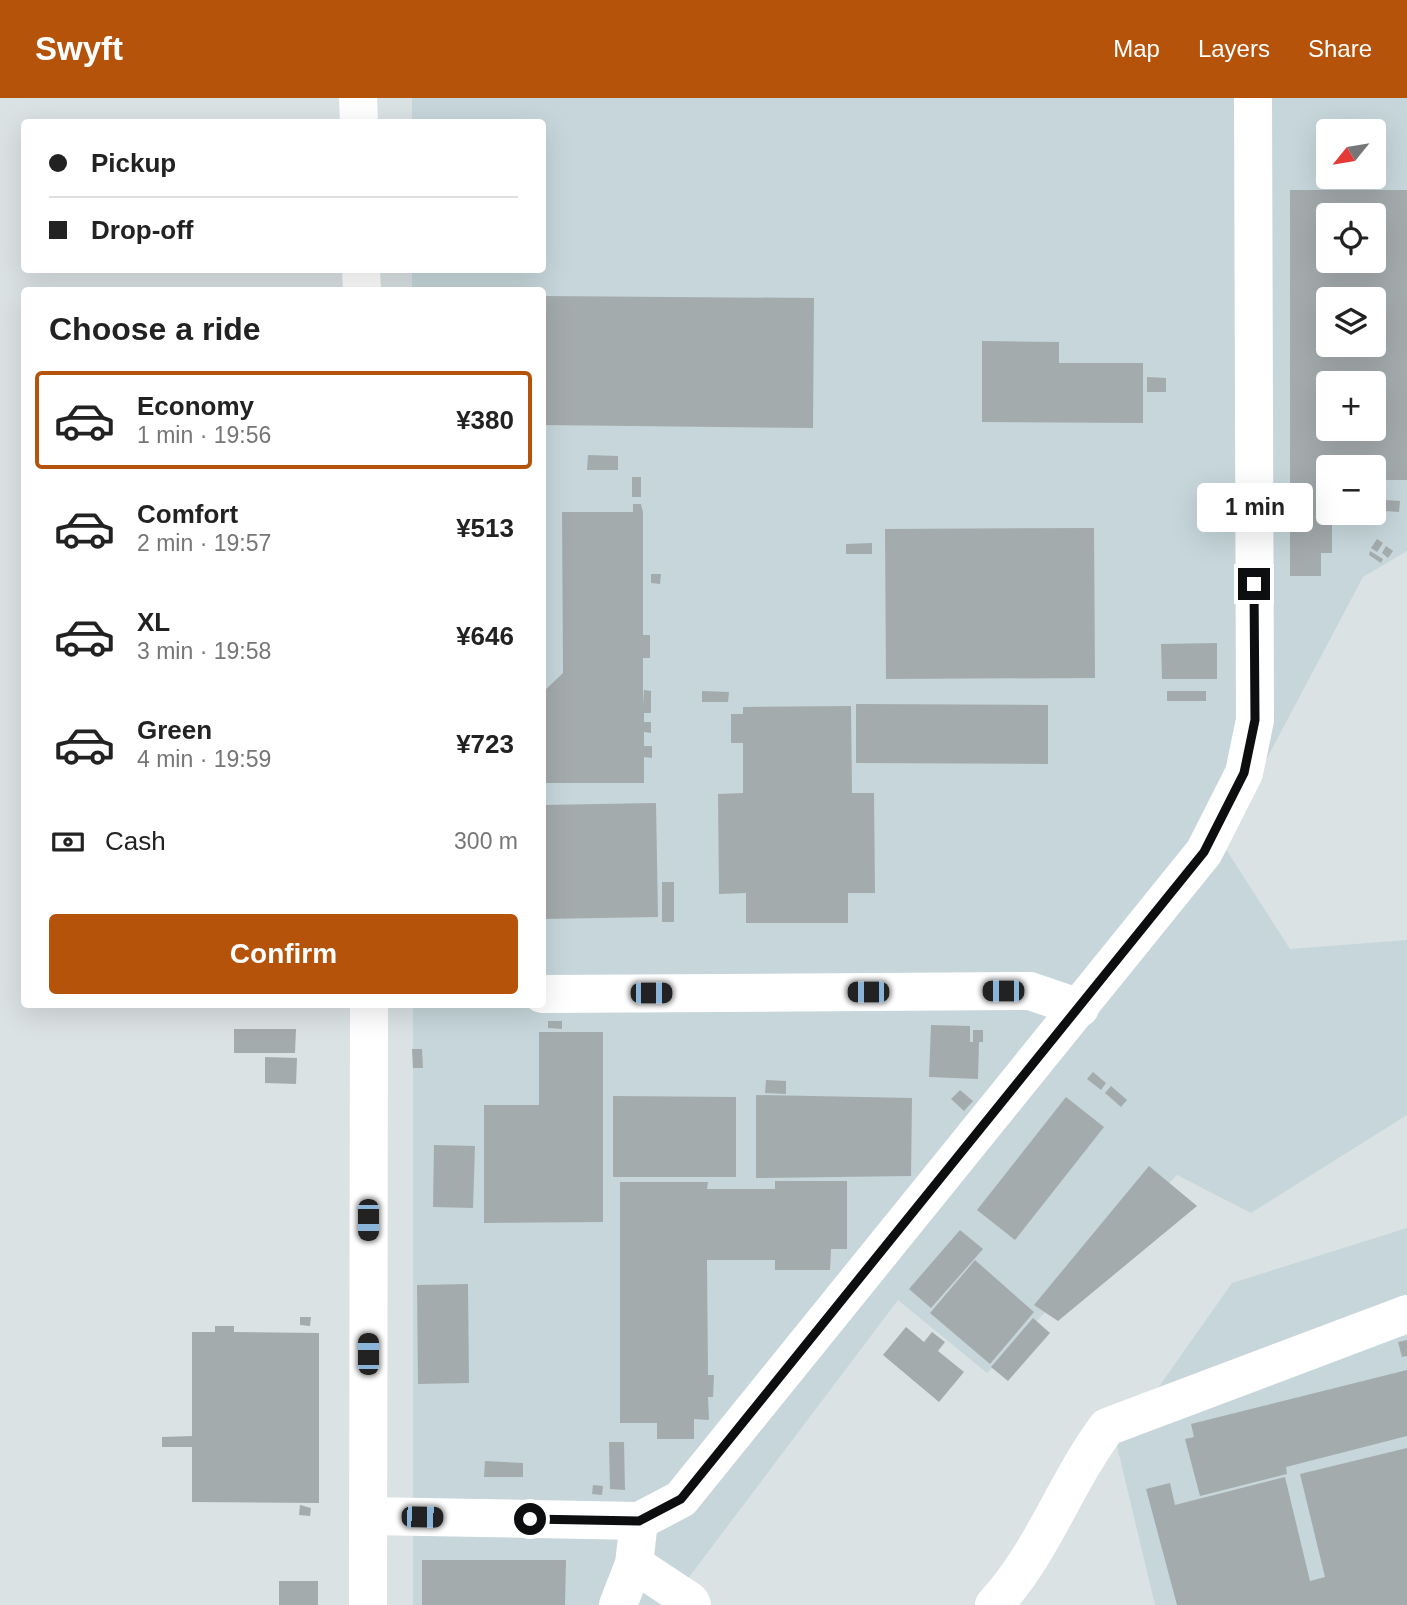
<!DOCTYPE html>
<html lang="en">
<head>
<meta charset="utf-8">
<style>
  :root { --surface:#fff; --page:#f6f6f6; --text:#222; --muted:#767676; --line:#e0e0e0; --accent:#b45309 }
  body { margin:0; font-family:Arial,sans-serif; background:var(--page); color:var(--text); height:100vh; display:flex; flex-direction:column; font-size:26px; white-space:nowrap }
  * { box-sizing:border-box; margin:0 }
  p { font-size:23px; color:var(--muted) }
  .icon { flex:none; width:38px; height:38px; fill:none; stroke:currentColor; stroke-width:2; stroke-linecap:round; stroke-linejoin:round }
  .map { position:relative; flex:1; overflow:hidden }
  .drawer { position:absolute; left:21px; top:189px; width:525px; height:721px; display:flex; flex-direction:column; background:var(--surface); border-radius:7px; box-shadow:0 7px 28px #0002 }
  .drawer>* { flex:none }
  .guide { position:absolute; left:21px; top:21px; width:525px; height:154px; border-radius:7px; box-shadow:0 7px 28px #0002; display:grid; align-content:center; height:154px; padding:0 28px; background:var(--surface) }
  .needle { width:46px; rotate:240deg }
  .buttons { position:absolute; left:1316px; top:21px; display:grid; gap:14px }
  .buttons a { display:grid; place-items:center; width:70px; height:70px; border-radius:7px; background:var(--surface); box-shadow:0 7px 28px #0002; font-size:35px }
  .end { position:absolute; width:32px; height:32px; margin:-16px; border:9px solid #0c0e0f; background:#fff; box-shadow:0 0 0 4px #fff }
  .from { border-radius:50% }
  .bubble { position:absolute; height:49px; border-radius:7px; background:var(--surface); box-shadow:0 7px 28px #0002; font-size:23px; font-weight:600; line-height:49px; text-align:center }
  .car { position:absolute; width:21px; height:42px; margin:-21px -10px; border-radius:9px; box-shadow:0 0 5px 2px #0007; background:linear-gradient(#222 24%,#8ab4d8 0 40%,#222 0 76%,#8ab4d8 0 86%,#222 0) }
  .guide b { display:flex; align-items:center; gap:24px; height:66px; font-size:26px }
  .guide b+b { border-top:2px solid var(--line) }
  .guide i { width:18px; height:18px; background:var(--text) }
  ul { padding:0; list-style:none }
  li { display:flex; align-items:center; gap:21px; height:98px; margin:0 14px 10px; padding:0 14px; border:4px solid transparent; border-radius:7px }
  li div { flex:1 }
  li b { display:block; font-size:26px }
  li em { font-style:normal; font-weight:600 }
  li.selected { border-color:var(--accent) }
  li>.icon { width:63px; height:63px; stroke-width:1.5 }
  h2 { padding:0 28px; font-size:32px; line-height:84px }
  .pay { display:flex; align-items:center; gap:18px; height:77px; padding:0 28px; font-size:26px }
  .pay p { margin-inline-start:auto }
  .action { display:flex; gap:14px; margin-top:auto; padding:14px 28px }
  .action a { flex:1; height:80px; border-radius:7px; background:var(--accent); color:#fff; font-size:28px; font-weight:600; line-height:80px; text-align:center }
  header { display:flex; align-items:center; gap:42px; box-sizing:border-box; height:98px; padding:0 35px; background:var(--accent); color:#fff }
  header strong { font-size:33px }
  nav { display:flex; gap:38px; margin-inline-start:auto; font-size:24px }
  .map>svg:first-child { display:block }
</style>
</head>
<body>
<header>
<strong>Swyft</strong>
<nav><a>Map</a><a>Layers</a><a>Share</a></nav>
</header>
<div class="map">
<svg width="1407" height="1507" viewBox="0 0 1407 1507">
  <rect width="100%" height="100%" fill="#dbe2e4"/>
  <g fill="#c6d6da" fill-rule="evenodd">
    <path d="M412,0H1407V453L1363,479L1222,745L1290,851L1407,842V1017L1251,1115L1177,1077L987,1275L898,1202L668,1507H413V907L542,906V192H412V172H542V24H412ZM1328,33H1374V79H1328ZM1328,117H1374V163H1328ZM1328,201H1374V247H1328ZM1328,285H1374V331H1328ZM1328,369H1374V415H1328Z"/>
    <polygon points="1407,1130 1407,1507 1155,1507 1117,1348 1232,1185"/>
  </g>
  <g fill="#a4abad" fill-rule="evenodd">
    <path d="M1290,92H1407V382H1381V405H1374V369H1328V415H1370V427H1332V455H1321V478H1290ZM1328,117H1374V163H1328ZM1328,201H1374V247H1328ZM1328,285H1374V331H1328Z"/>
    <polygon points="542,198 814,200 813,330 542,327"/>
    <polygon points="982,243 1059,244 1059,265 1143,265 1143,325 982,324"/>
    <polygon points="1147,279 1166,280 1166,294 1147,294"/>
    <polygon points="588,357 618,358 618,372 587,372"/>
    <rect x="632" y="379" width="9" height="20"/>
    <polygon points="1385,402 1400,403 1399,414 1384,413"/>
    <polygon points="633,406 641,406 643,414 643,537 650,537 650,560 643,560 643,607 644,592 651,593 651,615 644,615 644,624 651,624 651,635 644,634 644,648 652,648 652,660 644,659 644,685 542,685 542,595 563,575 562,414 633,414"/>
    <polygon points="1094,430 1095,580 886,581 885,431"/>
    <polygon points="1377,441 1383,445 1377,454 1371,450"/>
    <polygon points="872,445 872,456 846,456 846,446"/>
    <polygon points="1386,448 1393,453 1388,460 1382,455"/>
    <polygon points="1370,453 1383,461 1381,465 1369,457"/>
    <polygon points="651,476 661,476 660,486 651,485"/>
    <polygon points="1217,545 1217,581 1162,581 1161,546"/>
    <polygon points="702,593 729,594 728,604 702,604"/>
    <rect x="1167" y="593" width="39" height="10"/>
    <polygon points="856,606 1048,607 1048,666 856,665"/>
    <polygon points="851,608 852,695 874,695 875,795 848,795 848,825 746,825 746,795 719,796 718,696 743,695 743,645 731,645 731,616 743,616 743,609"/>
    <polygon points="656,705 658,819 542,821 542,707"/>
    <rect x="662" y="784" width="12" height="40"/>
    <polygon points="548,923 562,923 562,931 548,930"/>
    <polygon points="931,927 970,928 970,944 973,944 973,932 983,932 983,944 979,944 978,981 929,979"/>
    <polygon points="234,931 296,931 295,955 234,955"/>
    <polygon points="539,934 603,934 603,1124 484,1125 484,1007 539,1007"/>
    <polygon points="412,951 422,951 423,970 413,970"/>
    <polygon points="265,959 297,960 296,986 265,985"/>
    <polygon points="1093,974 1106,985 1101,992 1087,981"/>
    <polygon points="766,982 786,983 786,996 765,995"/>
    <polygon points="1111,988 1127,1002 1121,1009 1105,995"/>
    <polygon points="960,992 973,1003 964,1013 951,1001"/>
    <polygon points="756,997 912,1000 911,1078 756,1080"/>
    <polygon points="613,998 736,999 736,1079 613,1079"/>
    <polygon points="1066,999 1104,1029 1015,1142 977,1112"/>
    <polygon points="434,1047 475,1048 473,1110 433,1109"/>
    <polygon points="1149,1068 1197,1108 1058,1223 1034,1207"/>
    <polygon points="775,1083 847,1083 847,1151 831,1151 830,1172 775,1172 775,1162 707,1162 708,1277 714,1277 713,1299 708,1299 709,1322 694,1321 694,1341 657,1341 657,1325 620,1325 620,1084 708,1084 707,1091 775,1091"/>
    <polygon points="960,1132 983,1151 931,1210 909,1191"/>
    <polygon points="975,1162 1034,1214 990,1266 930,1215"/>
    <polygon points="468,1186 469,1285 418,1286 417,1187"/>
    <polygon points="300,1219 311,1219 310,1228 300,1227"/>
    <polygon points="1033,1220 1050,1235 1008,1283 991,1269"/>
    <polygon points="215,1228 234,1228 234,1234 319,1235 319,1405 192,1404 192,1349 162,1349 162,1339 192,1338 192,1234 215,1234"/>
    <polygon points="906,1229 924,1244 932,1234 945,1244 938,1253 964,1274 939,1304 883,1257"/>
    <polygon points="1407,1242 1407,1258 1402,1259 1398,1244"/>
    <polygon points="1407,1272 1407,1338 1286,1369 1287,1376 1200,1398 1185,1341 1194,1339 1191,1326"/>
    <polygon points="609,1344 624,1344 625,1392 610,1391"/>
    <polygon points="1407,1350 1407,1507 1177,1507 1146,1391 1170,1385 1175,1407 1285,1379 1310,1483 1325,1479 1300,1376"/>
    <polygon points="485,1363 523,1365 523,1379 484,1379"/>
    <polygon points="593,1387 603,1388 602,1397 592,1396"/>
    <polygon points="300,1407 311,1410 310,1418 299,1417"/>
    <polygon points="422,1462 566,1462 565,1507 422,1507"/>
    <rect x="279" y="1483" width="39" height="24"/>
  </g>
  <g fill="none" stroke-linecap="round" stroke-linejoin="round">
    <g stroke="#fff" stroke-width="38">
      <polyline points="358,0 359,24"/>
      <polyline points="361,172 362,192"/>
      <polyline points="542,896 1030,893 1080,910"/>
      <polyline points="368,1418 639,1423"/>
      <polyline points="634,1466 690,1503 692,1507"/>
      <polyline points="368,1507 369,906"/>
      <polyline points="618,1507 634,1466 639,1423 681,1401 1204,754 1244,675 1255,622 1253,0"/>
      <path d="M994,1507C1042,1456 1065,1385 1107,1329L1407,1216"/>
    </g>
  </g>
  <g fill="none" stroke-linecap="round" stroke-linejoin="round">
    <polyline stroke="#0c0e0f" stroke-width="9" points="530,1421 639,1423 681,1401 1204,754 1244,675 1255,622 1254,486"/>
  </g>
</svg>
<div class="buttons">
<a><svg class="needle" viewBox="-14 -14 28 28"><path d="M0-13l5 13h-10z" fill="#e53935"/><path d="M0 13l5-13h-10z" fill="#767676"/></svg></a>
<a><svg class="icon" aria-label="locate" viewBox="0 0 24 24"><circle cx="12" cy="12" r="6"/><path d="M12 2v4M12 18v4M2 12h4M18 12h4"/></svg></a>
<a><svg class="icon" aria-label="layers" viewBox="0 0 24 24"><path d="M12 4l9 5-9 5-9-5zM3 14l9 5 9-5"/></svg></a>
<a>+</a>
<a>−</a>
</div>
<i class="end from" style="left:530px;top:1421px"></i>
<i class="end" style="left:1254px;top:486px"></i>
<div class="bubble" style="left:1197px;top:385px;width:116px">1 min</div>
<i class="car" style="left:1003px;top:893px;rotate:270deg"></i>
<i class="car" style="left:868px;top:894px;rotate:270deg"></i>
<i class="car" style="left:651px;top:895px;rotate:90deg"></i>
<i class="car" style="left:368px;top:1122px;rotate:180deg"></i>
<i class="car" style="left:368px;top:1256px;rotate:0deg"></i>
<i class="car" style="left:422px;top:1419px;rotate:91deg"></i>
<div class="guide">
<b><i class="from"></i>Pickup</b>
<b><i></i>Drop-off</b>
</div>
<section class="drawer">
<h2>Choose a ride</h2>
<ul>
<li class="selected"><svg class="icon" aria-label="car" viewBox="0 0 24 24"><path d="M5 17H2v-5l4-1 3-4h7l3 4 3 1v5h-3M9 17h6M6 11h13"/><circle cx="7" cy="17" r="2"/><circle cx="17" cy="17" r="2"/></svg><div><b>Economy</b><p>1 min · 19:56</p></div><em>¥380</em></li>
<li><svg class="icon" aria-label="car" viewBox="0 0 24 24"><path d="M5 17H2v-5l4-1 3-4h7l3 4 3 1v5h-3M9 17h6M6 11h13"/><circle cx="7" cy="17" r="2"/><circle cx="17" cy="17" r="2"/></svg><div><b>Comfort</b><p>2 min · 19:57</p></div><em>¥513</em></li>
<li><svg class="icon" aria-label="car" viewBox="0 0 24 24"><path d="M5 17H2v-5l4-1 3-4h7l3 4 3 1v5h-3M9 17h6M6 11h13"/><circle cx="7" cy="17" r="2"/><circle cx="17" cy="17" r="2"/></svg><div><b>XL</b><p>3 min · 19:58</p></div><em>¥646</em></li>
<li><svg class="icon" aria-label="car" viewBox="0 0 24 24"><path d="M5 17H2v-5l4-1 3-4h7l3 4 3 1v5h-3M9 17h6M6 11h13"/><circle cx="7" cy="17" r="2"/><circle cx="17" cy="17" r="2"/></svg><div><b>Green</b><p>4 min · 19:59</p></div><em>¥723</em></li>
</ul>
<div class="pay"><svg class="icon" aria-label="cash" viewBox="0 0 24 24"><path d="M3 7h18v10H3z"/><circle cx="12" cy="12" r="2"/></svg>Cash<p>300 m</p></div>
<div class="action"><a>Confirm</a></div>
</section>
</div>
</body>
</html>
